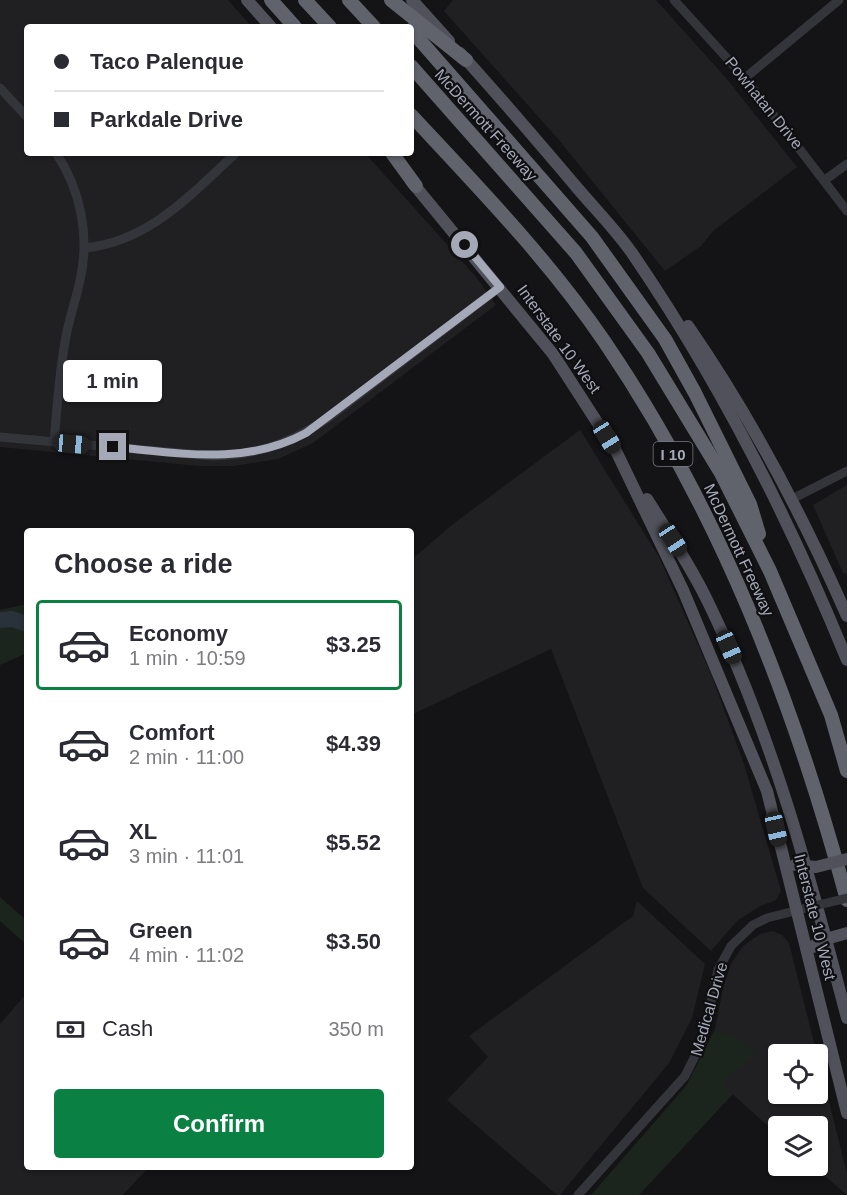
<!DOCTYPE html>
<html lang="en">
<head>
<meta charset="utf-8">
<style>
  :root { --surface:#fff; --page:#f7f7f7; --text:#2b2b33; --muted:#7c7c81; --line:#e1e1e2; --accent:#0b8043 }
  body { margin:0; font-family:Helvetica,sans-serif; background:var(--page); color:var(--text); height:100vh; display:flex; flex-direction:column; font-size:22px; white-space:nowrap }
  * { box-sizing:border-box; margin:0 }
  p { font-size:20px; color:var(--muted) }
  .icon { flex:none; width:33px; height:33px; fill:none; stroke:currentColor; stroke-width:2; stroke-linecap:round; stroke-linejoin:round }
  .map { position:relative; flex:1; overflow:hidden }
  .side { position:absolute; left:24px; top:528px; width:390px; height:642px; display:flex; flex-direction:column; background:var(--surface); border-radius:6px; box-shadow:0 2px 4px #0004 }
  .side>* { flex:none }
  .banner { position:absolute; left:24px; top:24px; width:390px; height:132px; border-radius:6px; box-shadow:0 2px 4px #0004; display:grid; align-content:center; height:132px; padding:0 30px; background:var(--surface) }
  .buttons { position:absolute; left:768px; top:1044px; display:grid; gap:12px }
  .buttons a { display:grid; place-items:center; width:60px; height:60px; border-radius:6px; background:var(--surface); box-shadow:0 2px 4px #0004; font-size:30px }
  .end { position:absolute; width:27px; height:27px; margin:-14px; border:8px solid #a4a8b7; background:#111; box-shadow:0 0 0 3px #111 }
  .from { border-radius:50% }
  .bubble { position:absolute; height:42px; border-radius:6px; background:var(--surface); box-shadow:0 2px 4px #0004; font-size:20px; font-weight:600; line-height:42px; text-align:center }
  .car { position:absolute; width:18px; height:36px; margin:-18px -9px; border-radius:8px; box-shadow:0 0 4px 2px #0007; background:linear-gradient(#222 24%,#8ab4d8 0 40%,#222 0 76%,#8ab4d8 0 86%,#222 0) }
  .banner b { display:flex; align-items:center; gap:21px; height:57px; font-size:22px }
  .banner b+b { border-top:2px solid var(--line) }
  .banner i { width:15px; height:15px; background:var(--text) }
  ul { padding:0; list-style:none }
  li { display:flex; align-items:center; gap:18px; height:90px; margin:0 12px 9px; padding:0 18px; border:3px solid transparent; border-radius:6px }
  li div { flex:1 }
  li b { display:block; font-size:22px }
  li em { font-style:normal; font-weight:600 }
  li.active { border-color:var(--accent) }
  li>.icon { width:54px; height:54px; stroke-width:1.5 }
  h2 { padding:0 30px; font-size:27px; line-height:72px }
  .pay { display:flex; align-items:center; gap:15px; height:66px; padding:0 30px; font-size:22px }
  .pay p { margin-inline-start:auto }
  .button { display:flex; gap:12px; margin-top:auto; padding:12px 30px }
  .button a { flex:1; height:69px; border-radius:6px; background:var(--accent); color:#fff; font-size:24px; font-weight:600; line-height:69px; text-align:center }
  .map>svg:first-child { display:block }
</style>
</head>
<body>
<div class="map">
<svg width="847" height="1195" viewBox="0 0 847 1195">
  <rect width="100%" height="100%" fill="#141416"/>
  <g fill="#202023">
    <polygon points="0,0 228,0 252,27 27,27 27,153 365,153 477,278 496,305 313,443 278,459 234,466 199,466 0,447"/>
    <polygon points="453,0 656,0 726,78 797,167 713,231 701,246 665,271 559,140 444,11"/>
    <polygon points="580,430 659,557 711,674 744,764 781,891 776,900 760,906 737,921 711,951 643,888 551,649 411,715 411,560 453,524"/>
    <polygon points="847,485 847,574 843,573 813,505"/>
    <polygon points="637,901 705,964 692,1018 669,1063 560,1195 557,1195 447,1100 488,1057 469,1036 633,916"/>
    <polygon points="773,931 782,935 789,943 817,1054 778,1054 778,1094 818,1094 818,1057 847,1174 847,1195 813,1166 818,1166 818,1126 778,1126 778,1135 707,1071 723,988 731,964 743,946 760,934"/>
    <polygon points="27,993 27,1167 149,1167 123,1195 0,1195 0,1024"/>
  </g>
  <g fill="#1b241d">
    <polygon points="27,604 27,653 0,665 0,610"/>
    <polygon points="0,897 27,921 27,945 0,921"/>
    <polygon points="714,1031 733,1035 756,1053 721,1083 733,1094 639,1195 591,1195 686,1086"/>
  </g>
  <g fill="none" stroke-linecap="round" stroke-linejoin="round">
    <polyline stroke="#29313a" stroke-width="16" points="0,620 12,619 27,624"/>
    <g stroke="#34353b" stroke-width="9">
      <polyline points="674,0 745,78 847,211"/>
      <polyline points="745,78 839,0"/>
      <polyline points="0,88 27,117"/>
      <polyline points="825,180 847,164"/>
      <path d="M85,248C150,241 190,195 236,153"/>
      <path d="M0,437L213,456C258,455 291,443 328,418L500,287"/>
      <path d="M54,442C57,409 59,375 65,342C68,321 76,301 80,280C90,237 81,190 56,153"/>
      <polyline points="792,499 847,471"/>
      <polyline points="578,1195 685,1076 702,1042 718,970 731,946 753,925 767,918 810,907"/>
    </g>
    <g stroke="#50515a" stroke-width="12">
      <polyline points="247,0 271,27"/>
      <polyline points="412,0 449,41"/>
      <path d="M460,53C501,98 540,144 579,190C597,211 616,230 632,253C719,380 789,518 847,660"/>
      <polyline points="411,181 553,354 617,453 683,590 767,791 847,1113"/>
      <path d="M688,326C751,417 802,514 847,616"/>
      <path d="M647,499C669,534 692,568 709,604C773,736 810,877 847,1018"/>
    </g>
    <g stroke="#60626c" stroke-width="14">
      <polyline points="271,0 295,27"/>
      <polyline points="305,0 330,27"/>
      <polyline points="349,0 374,27"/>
      <polyline points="391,0 466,60"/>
      <polyline points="411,30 592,237 665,339 695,393 750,504 759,534"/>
      <polyline points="411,66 576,253 648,353 721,473 770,571 831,715 847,771"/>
      <path d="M411,115C478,187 548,259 604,341C720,511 794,703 847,900"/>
      <polyline points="392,153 416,186"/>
    </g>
    <polyline stroke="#34353b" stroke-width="9" points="810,907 847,898"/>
    <g stroke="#50515a" stroke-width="12">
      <polyline points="795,865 816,867 847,859"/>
      <polyline points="813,947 819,941 847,933"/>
    </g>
  </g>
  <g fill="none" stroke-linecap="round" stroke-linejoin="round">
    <path stroke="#a4a8b7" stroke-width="8" d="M113,447C180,453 245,466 306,433L500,287L465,245"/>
  </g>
  <g text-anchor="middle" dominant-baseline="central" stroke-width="4.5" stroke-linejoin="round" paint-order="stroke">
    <rect fill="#0f0f11" stroke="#777a85" stroke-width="1.5" x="653.5" y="442" width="39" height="24" rx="4.5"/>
    <g font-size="15" font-weight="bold" fill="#a4a8b7">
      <text x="673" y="454">I 10</text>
    </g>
    <g font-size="16" fill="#a4a8b7" stroke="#0f0f11">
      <text transform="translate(764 103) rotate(51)">Powhatan Drive</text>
      <text transform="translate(486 125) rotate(48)">McDermott Freeway</text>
      <text transform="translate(559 339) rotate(54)">Interstate 10 West</text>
      <text transform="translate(739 550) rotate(65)">McDermott Freeway</text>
      <text transform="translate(815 917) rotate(76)">Interstate 10 West</text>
      <text transform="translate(709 1009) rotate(-74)">Medical Drive</text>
    </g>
  </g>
</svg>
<div class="buttons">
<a><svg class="icon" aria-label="locate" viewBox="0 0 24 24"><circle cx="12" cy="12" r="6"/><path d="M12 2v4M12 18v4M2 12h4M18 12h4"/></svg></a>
<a><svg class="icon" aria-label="layers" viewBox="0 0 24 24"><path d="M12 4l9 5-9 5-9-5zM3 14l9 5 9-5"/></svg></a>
</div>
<i class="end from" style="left:465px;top:245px"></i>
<i class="end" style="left:113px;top:447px"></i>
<div class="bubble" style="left:63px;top:360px;width:99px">1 min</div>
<i class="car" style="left:607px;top:437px;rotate:148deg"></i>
<i class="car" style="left:72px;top:444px;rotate:95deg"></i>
<i class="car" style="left:673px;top:540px;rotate:147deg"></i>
<i class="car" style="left:729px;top:647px;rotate:156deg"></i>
<i class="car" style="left:776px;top:829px;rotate:167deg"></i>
<div class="banner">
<b><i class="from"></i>Taco Palenque</b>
<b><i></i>Parkdale Drive</b>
</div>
<section class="side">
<h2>Choose a ride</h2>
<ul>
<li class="active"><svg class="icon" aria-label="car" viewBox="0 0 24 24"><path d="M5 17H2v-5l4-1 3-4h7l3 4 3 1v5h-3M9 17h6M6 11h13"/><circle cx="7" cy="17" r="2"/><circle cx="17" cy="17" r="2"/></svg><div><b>Economy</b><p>1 min · 10:59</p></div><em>$3.25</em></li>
<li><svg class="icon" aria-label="car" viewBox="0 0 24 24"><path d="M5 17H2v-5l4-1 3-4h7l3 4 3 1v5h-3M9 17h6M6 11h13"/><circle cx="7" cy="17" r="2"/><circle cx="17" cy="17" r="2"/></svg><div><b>Comfort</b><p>2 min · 11:00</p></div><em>$4.39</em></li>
<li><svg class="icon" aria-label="car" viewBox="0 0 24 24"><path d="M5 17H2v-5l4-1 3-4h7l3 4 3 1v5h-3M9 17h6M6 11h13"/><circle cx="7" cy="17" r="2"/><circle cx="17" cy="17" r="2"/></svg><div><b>XL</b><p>3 min · 11:01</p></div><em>$5.52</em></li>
<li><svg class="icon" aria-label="car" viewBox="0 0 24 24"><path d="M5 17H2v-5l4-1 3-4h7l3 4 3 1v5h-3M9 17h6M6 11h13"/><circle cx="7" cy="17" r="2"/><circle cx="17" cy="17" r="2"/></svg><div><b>Green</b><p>4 min · 11:02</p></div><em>$3.50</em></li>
</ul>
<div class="pay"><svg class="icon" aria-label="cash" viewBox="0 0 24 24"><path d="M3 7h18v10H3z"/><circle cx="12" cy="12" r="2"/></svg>Cash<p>350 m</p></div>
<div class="button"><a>Confirm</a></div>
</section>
</div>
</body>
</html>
